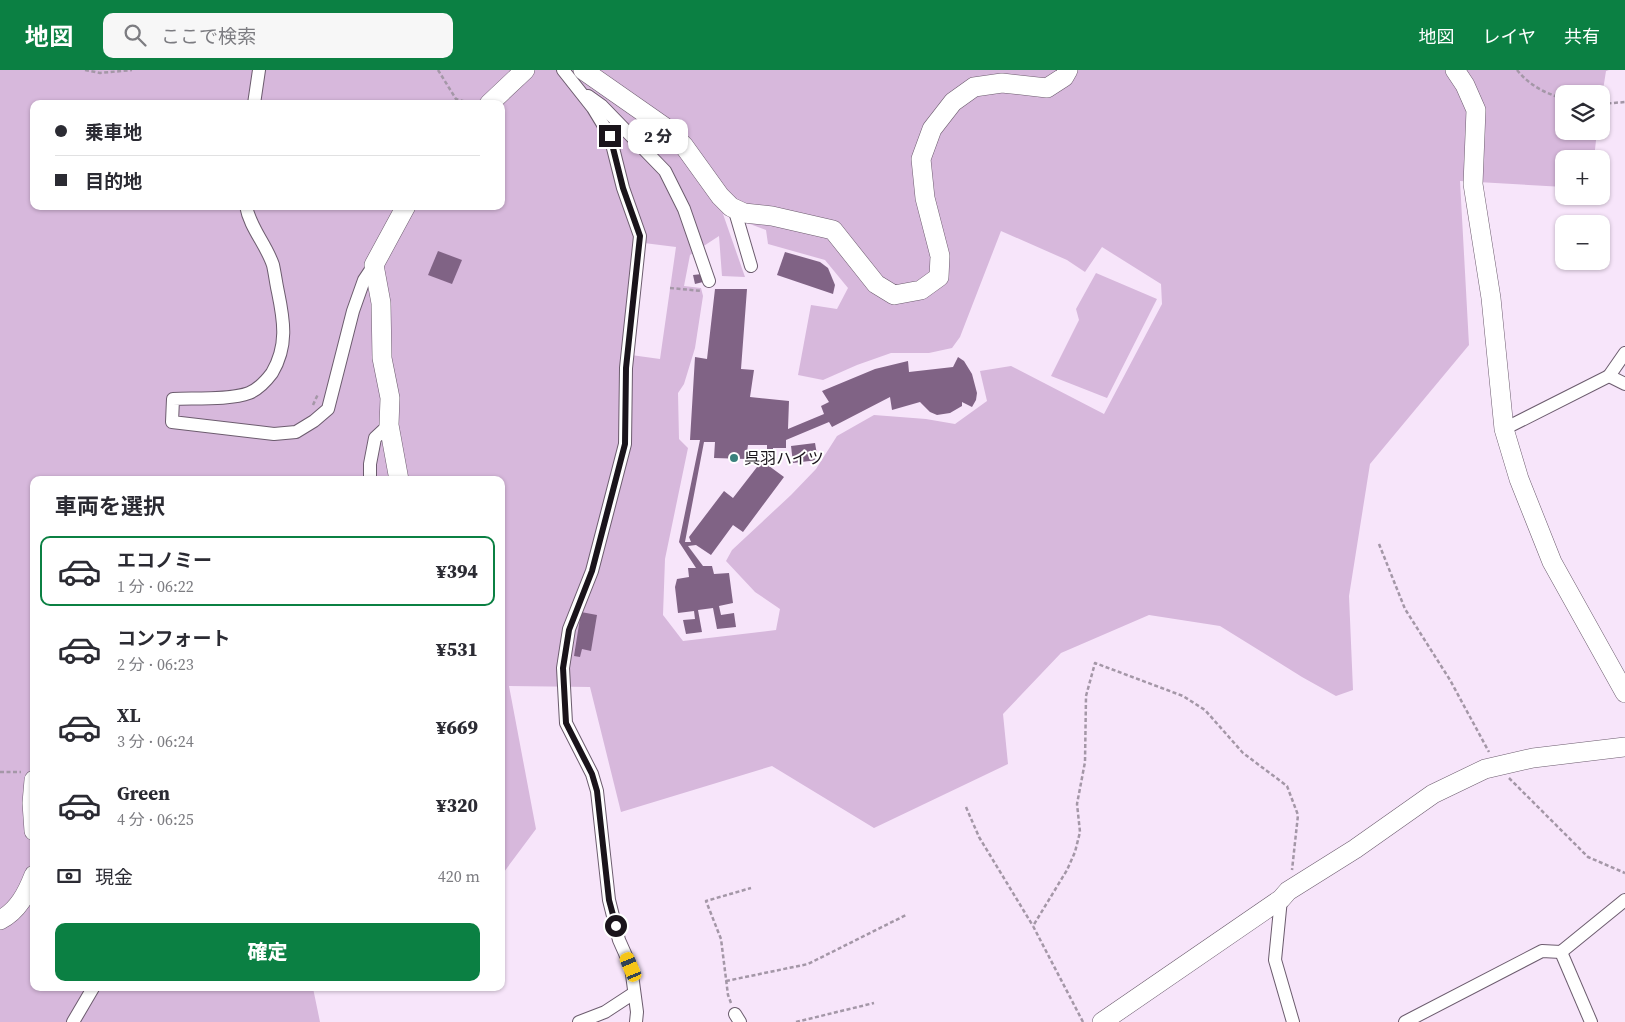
<!DOCTYPE html>
<html lang="ja">
<head>
<meta charset="utf-8">
<style>
  :root { --surface:#fff; --page:#f7f7f7; --text:#2b2b33; --muted:#7c7c81; --line:#e1e1e2; --accent:#0b8043 }
  body { margin:0; font-family:"Source Serif 4","Noto Sans JP",serif; background:var(--page); color:var(--text); height:100vh; display:flex; flex-direction:column; font-size:19px; white-space:nowrap }
  * { box-sizing:border-box; margin:0 }
  p { font-size:16px; color:var(--muted) }
  .icon { flex:none; width:28px; height:28px; fill:none; stroke:currentColor; stroke-width:2; stroke-linecap:round; stroke-linejoin:round }
  .map { position:relative; flex:1; overflow:hidden }
  .panel { position:absolute; left:30px; top:406px; width:475px; height:515px; display:flex; flex-direction:column; background:var(--surface); border-radius:10px; box-shadow:0 1px 4px #0004 }
  .panel>* { flex:none }
  .guide { position:absolute; left:30px; top:30px; width:475px; height:110px; border-radius:10px; box-shadow:0 1px 4px #0004; display:grid; align-content:center; height:110px; padding:0 25px; background:var(--surface) }
  .controls { position:absolute; left:1555px; top:15px; display:grid; gap:10px }
  .controls a { display:grid; place-items:center; width:55px; height:55px; border-radius:10px; background:var(--surface); box-shadow:0 1px 4px #0004; font-size:25px }
  .end { position:absolute; width:22px; height:22px; margin:-11px; border:6px solid #1a141b; background:#fff; box-shadow:0 0 0 2px #fff }
  .from { border-radius:50% }
  .bubble { position:absolute; height:35px; border-radius:10px; background:var(--surface); box-shadow:0 1px 4px #0004; font-size:16px; font-weight:800; line-height:35px; text-align:center }
  .car { position:absolute; width:15px; height:30px; margin:-15px -8px; border-radius:6px; box-shadow:0 0 4px 1px #0007; background:linear-gradient(#f5c518 24%,#345 0 40%,#f5c518 0 76%,#345 0 86%,#f5c518 0) }
  .guide b { display:flex; align-items:center; gap:18px; height:48px; font-size:19px }
  .guide b+b { border-top:1px solid var(--line) }
  .guide i { width:12px; height:12px; background:var(--text) }
  ul { padding:0; list-style:none }
  li { display:flex; align-items:center; gap:15px; height:70px; margin:0 10px 8px; padding:0 15px; border:2px solid transparent; border-radius:10px }
  li div { flex:1 }
  li b { display:block; font-size:19px }
  li em { font-style:normal; font-weight:800 }
  li.selected { border-color:var(--accent) }
  li>.icon { width:45px; height:45px; stroke-width:1.5 }
  h2 { padding:0 25px; font-size:22px; line-height:60px }
  .pay { display:flex; align-items:center; gap:12px; height:55px; padding:0 25px; font-size:19px }
  .pay p { margin-inline-start:auto }
  .action { display:flex; gap:10px; margin-top:auto; padding:10px 25px }
  .action a { flex:1; height:58px; border-radius:10px; background:var(--accent); color:#fff; font-size:20px; font-weight:800; line-height:58px; text-align:center }
  header { display:flex; align-items:center; gap:30px; box-sizing:border-box; height:70px; padding:0 25px; background:var(--accent); color:#fff }
  header strong { font-size:24px }
  nav { display:flex; gap:28px; margin-inline-start:auto; font-size:18px }
  .search { width:350px; height:45px; background:var(--page); display:flex; align-items:center; gap:12px; box-sizing:border-box; padding:0 18px; border-radius:10px; color:var(--muted); font-size:19px }
  .map>svg:first-child { display:block }
</style>
</head>
<body>
<header>
<strong>地図</strong>
<div class="search"><svg class="icon" aria-label="search" viewBox="0 0 24 24"><circle cx="10" cy="10" r="6"/><path d="M15 15l6 6"/></svg>ここで検索</div>
<nav><a>地図</a><a>レイヤ</a><a>共有</a></nav>
</header>
<div class="map">
<svg width="1625" height="952" viewBox="0 0 1625 952">
  <rect width="100%" height="100%" fill="#f7e5fa"/>
  <g fill="#d7b8dc" fill-rule="evenodd">
    <path d="M0,0H1609L1606,1L1601,33V24H1564V61H1597L1594,89H1564V117L1460,111L1469,275L1370,394L1349,526L1353,620L1336,626L1302,607L1220,556L1149,545L1061,583L1003,644L1008,694L874,758L772,696L621,742L590,617L509,616L536,759L501,806V410H34V918H313L320,952H0ZM34,34H501V136H34ZM723,144L766,160L768,174L825,190L848,218L837,239L811,235L798,305L823,310L857,295L891,283H929L952,278L960,267L1001,161L1067,190L1085,202L1102,177L1161,214L1162,234L1104,344L1011,296L980,301L987,331L955,354L926,349L874,345L837,366L816,399L791,425L732,480L726,491L755,522L780,539L776,560L683,571L663,545L665,489L688,378L679,369L678,323L684,314L695,278L703,226L701,218L684,216L690,185L719,166L722,206L745,207ZM644,173L676,177L660,289L631,285Z"/>
    <polygon points="1096,203 1157,229 1107,328 1051,306 1079,250 1076,239"/>
  </g>
  <g fill="#806385" fill-rule="evenodd">
    <polygon points="438,181 462,190 452,214 428,205"/>
    <polygon points="785,182 820,192 828,198 835,215 833,224 777,205"/>
    <polygon points="702,204 703,212 695,214 693,205"/>
    <path d="M715,219H747L741,299L754,300L750,327L789,331L788,359L824,344L821,336L829,332L822,321L875,299L908,291L909,302L953,297L958,287L964,291L972,304L977,323L976,330L972,337L962,332V336L950,343L937,345L930,342L920,332L892,340L890,327L832,357L829,352L786,370V378H773V385L769,396L784,407L743,462L733,455L711,485L696,475L688,476L703,496H712L714,504L729,503L733,533L719,536L721,545L734,543L736,557L717,559L713,538L698,540L702,562L686,564L683,550L695,549L694,541L678,543L675,517L677,509L689,507L688,498H696L679,472L700,370H690L695,287L707,289ZM704,372H715L714,388L746,389L748,375H767V384L733,428L724,421L689,467L691,472H685Z"/>
    <polygon points="815,373 818,390 793,393 791,376"/>
    <polygon points="581,542 597,545 591,581 582,579 580,587 574,586"/>
  </g>
  <g fill="none" stroke-linecap="round" stroke-linejoin="round">
    <defs>
      <g id="street">
        <polyline points="563,0 593,38 610,66 623,118 640,166 626,298 625,374 592,501 569,559 563,598 566,653 592,704 597,721 609,830 619,870 631,897 637,942 636,952"/>
        <polyline points="588,26 602,36 665,101 684,139 709,211"/>
        <polyline points="254,34 259,0"/>
        <path d="M246,136C250,158 266,174 273,195C275,204 276,213 278,222C284,251 288,276 272,303C266,311 259,319 249,323C231,330 194,328 173,329L172,352L274,364L296,362L314,351L328,339L353,241L364,210L374,195"/>
        <polyline points="734,138 751,196"/>
        <polyline points="1609,306 1625,314"/>
        <polyline points="1504,359 1609,306 1625,283"/>
        <polyline points="370,410 370,394 375,368 389,355"/>
        <polyline points="1281,829 1275,890 1293,952"/>
        <polyline points="1561,882 1591,952"/>
        <polyline points="735,944 740,952"/>
        <polyline points="73,952 93,918"/>
        <polyline points="579,952 605,942 634,923"/>
        <polyline points="1405,952 1542,881 1561,882 1625,830"/>
      </g>
      <g id="secondary">
        <polyline points="583,0 666,58 684,76 720,126 731,137 744,143 772,146 833,160 876,214 894,225 921,220 939,207 940,186 925,128 921,89 932,59 953,32 974,17 1002,13 1047,18 1064,7 1068,0"/>
        <polyline points="1455,0 1465,15 1476,40 1473,114 1491,228 1504,359 1519,409 1552,492 1625,623"/>
        <polyline points="489,34 525,0"/>
        <polyline points="399,410 389,355 390,328 382,288 381,233 374,195 406,136"/>
        <polyline points="34,710 32,733 34,761"/>
        <path d="M0,850C18,841 27,823 34,805"/>
        <polyline points="1102,952 1281,829 1288,821 1355,779 1433,724 1485,699 1533,688 1625,677"/>
      </g>
    </defs>
    <use href="#street" stroke="#6c5c6e" stroke-width="14"/>
    <use href="#secondary" stroke="#6c5c6e" stroke-width="20"/>
    <g stroke="#a497a7" stroke-width="2.5" stroke-dasharray="4 2.5" stroke-linecap="butt">
      <polyline points="85,0 100,3 132,0"/>
      <polyline points="438,0 456,29 473,34"/>
      <path d="M1517,0C1530,16 1545,23 1564,29"/>
      <polyline points="1601,34 1625,32"/>
      <polyline points="670,218 702,221"/>
      <polyline points="313,335 318,324"/>
      <polyline points="1379,474 1405,539 1450,610 1489,682"/>
      <polyline points="0,702 21,702"/>
      <polyline points="1509,708 1588,787 1625,803"/>
      <polyline points="966,737 979,767 1033,856"/>
      <polyline points="726,911 808,894 906,845"/>
      <polyline points="731,933 728,925 721,869 706,831 751,818"/>
      <polyline points="796,952 874,933"/>
      <polyline points="1083,952 1033,856 1067,800 1075,782 1080,762 1077,734 1085,692 1086,626 1095,593 1183,626 1205,640 1243,683 1287,716 1298,745 1292,800"/>
    </g>
    <use href="#street" stroke="#fff" stroke-width="12"/>
    <use href="#secondary" stroke="#fff" stroke-width="19"/>
  </g>
  <g fill="none" stroke-linecap="round" stroke-linejoin="round">
    <polyline stroke="#1a141b" stroke-width="6" points="610,66 623,118 640,166 626,298 625,374 592,501 569,560 563,598 566,653 592,704 597,721 609,830 616,856"/>
  </g>
  <circle fill="#3a817d" stroke="#fff" stroke-width="2" cx="734" cy="388" r="5"/>
  <g text-anchor="middle" dominant-baseline="central" stroke-width="4" stroke-linejoin="round" paint-order="stroke">
    <g font-size="16" fill="#1a141b" stroke="#fff" text-anchor="start">
      <text x="744" y="388">呉羽ハイツ</text>
    </g>
  </g>
</svg>
<div class="controls">
<a><svg class="icon" aria-label="layers" viewBox="0 0 24 24"><path d="M12 4l9 5-9 5-9-5zM3 14l9 5 9-5"/></svg></a>
<a>+</a>
<a>−</a>
</div>
<i class="end from" style="left:616px;top:856px"></i>
<i class="end" style="left:610px;top:66px"></i>
<div class="bubble" style="left:628px;top:49px;width:60px">2 分</div>
<i class="car" style="left:631px;top:897px;rotate:337deg"></i>
<div class="guide">
<b><i class="from"></i>乗車地</b>
<b><i></i>目的地</b>
</div>
<section class="panel">
<h2>車両を選択</h2>
<ul>
<li class="selected"><svg class="icon" aria-label="car" viewBox="0 0 24 24"><path d="M5 17H2v-5l4-1 3-4h7l3 4 3 1v5h-3M9 17h6M6 11h13"/><circle cx="7" cy="17" r="2"/><circle cx="17" cy="17" r="2"/></svg><div><b>エコノミー</b><p>1 分 · 06:22</p></div><em>¥394</em></li>
<li><svg class="icon" aria-label="car" viewBox="0 0 24 24"><path d="M5 17H2v-5l4-1 3-4h7l3 4 3 1v5h-3M9 17h6M6 11h13"/><circle cx="7" cy="17" r="2"/><circle cx="17" cy="17" r="2"/></svg><div><b>コンフォート</b><p>2 分 · 06:23</p></div><em>¥531</em></li>
<li><svg class="icon" aria-label="car" viewBox="0 0 24 24"><path d="M5 17H2v-5l4-1 3-4h7l3 4 3 1v5h-3M9 17h6M6 11h13"/><circle cx="7" cy="17" r="2"/><circle cx="17" cy="17" r="2"/></svg><div><b>XL</b><p>3 分 · 06:24</p></div><em>¥669</em></li>
<li><svg class="icon" aria-label="car" viewBox="0 0 24 24"><path d="M5 17H2v-5l4-1 3-4h7l3 4 3 1v5h-3M9 17h6M6 11h13"/><circle cx="7" cy="17" r="2"/><circle cx="17" cy="17" r="2"/></svg><div><b>Green</b><p>4 分 · 06:25</p></div><em>¥320</em></li>
</ul>
<div class="pay"><svg class="icon" aria-label="cash" viewBox="0 0 24 24"><path d="M3 7h18v10H3z"/><circle cx="12" cy="12" r="2"/></svg>現金<p>420 m</p></div>
<div class="action"><a>確定</a></div>
</section>
</div>
</body>
</html>
